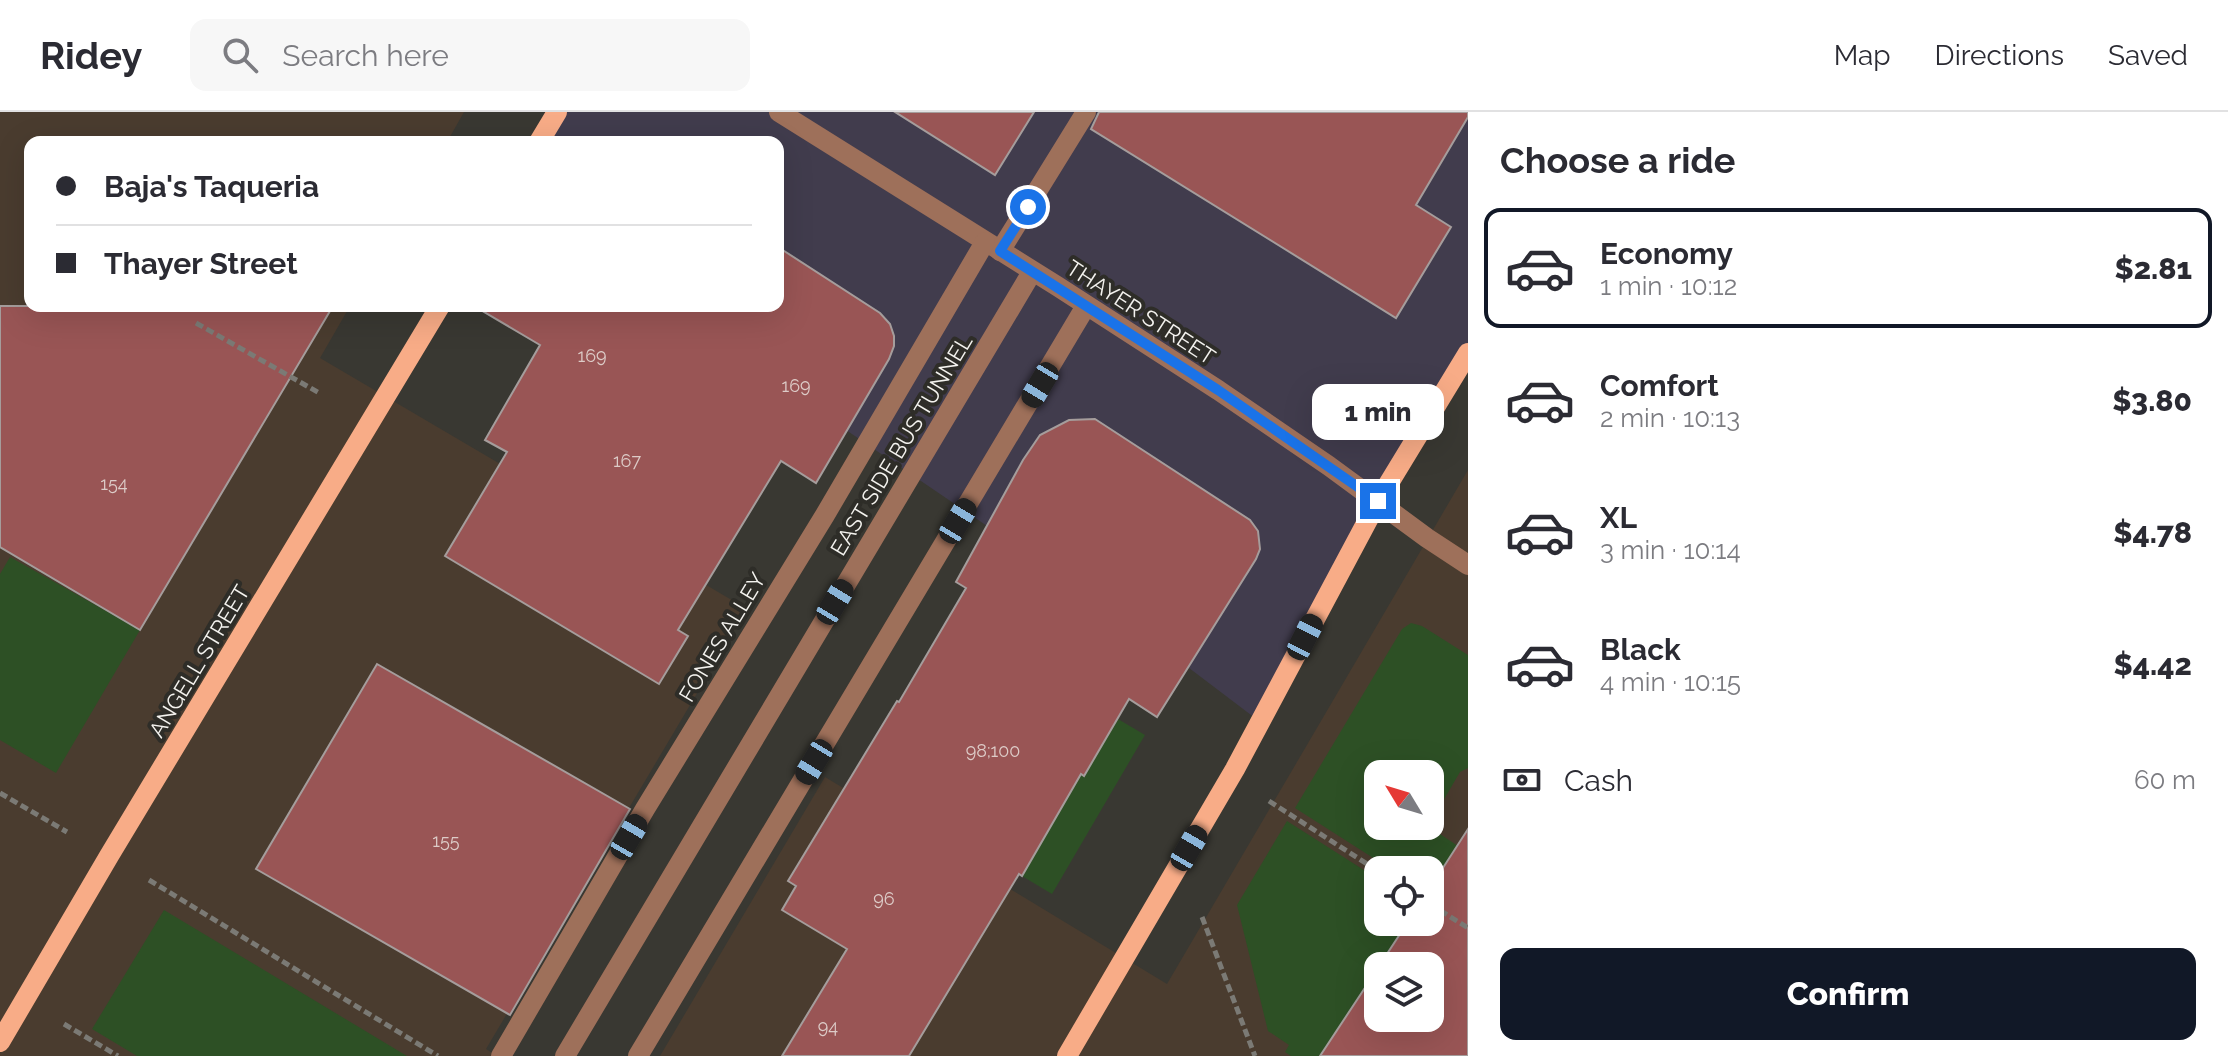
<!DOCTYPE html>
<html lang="en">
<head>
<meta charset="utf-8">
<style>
  :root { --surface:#fff; --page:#f7f7f7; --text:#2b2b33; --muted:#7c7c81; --line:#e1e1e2; --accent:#111827 }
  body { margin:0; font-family:Raleway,sans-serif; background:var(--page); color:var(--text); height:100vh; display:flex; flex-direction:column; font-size:30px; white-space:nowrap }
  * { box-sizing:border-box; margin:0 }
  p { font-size:26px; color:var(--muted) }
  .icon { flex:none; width:44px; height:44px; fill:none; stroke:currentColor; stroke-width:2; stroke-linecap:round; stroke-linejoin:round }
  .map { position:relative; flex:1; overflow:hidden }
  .sheet { display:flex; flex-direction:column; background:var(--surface); width:760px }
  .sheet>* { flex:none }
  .top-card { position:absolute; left:24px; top:24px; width:760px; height:176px; border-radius:16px; box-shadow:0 8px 32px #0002; display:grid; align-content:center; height:176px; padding:0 32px; background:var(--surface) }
  .needle { width:52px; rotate:308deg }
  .controls { position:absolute; left:1364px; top:648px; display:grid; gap:16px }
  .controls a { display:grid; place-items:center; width:80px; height:80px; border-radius:16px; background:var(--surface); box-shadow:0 8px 32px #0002; font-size:40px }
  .end { position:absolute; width:36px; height:36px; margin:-18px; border:10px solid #1a73e8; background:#fff; box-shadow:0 0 0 4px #fff }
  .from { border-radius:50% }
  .bubble { position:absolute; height:56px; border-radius:16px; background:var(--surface); box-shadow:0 8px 32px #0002; font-size:26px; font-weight:800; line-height:56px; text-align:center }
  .car { position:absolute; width:24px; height:48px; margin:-24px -12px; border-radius:10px; box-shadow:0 0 6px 2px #0007; background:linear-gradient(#222 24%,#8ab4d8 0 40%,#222 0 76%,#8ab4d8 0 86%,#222 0) }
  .top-card b { display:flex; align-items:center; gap:28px; height:76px; font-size:30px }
  .top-card b+b { border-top:2px solid var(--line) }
  .top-card i { width:20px; height:20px; background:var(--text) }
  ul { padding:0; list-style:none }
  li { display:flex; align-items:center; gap:24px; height:120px; margin:0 16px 12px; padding:0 16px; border:4px solid transparent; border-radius:16px }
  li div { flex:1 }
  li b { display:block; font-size:30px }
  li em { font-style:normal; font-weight:800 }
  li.current { border-color:var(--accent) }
  li>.icon { width:72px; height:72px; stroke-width:1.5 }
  h2 { padding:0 32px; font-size:36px; line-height:96px }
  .pay { display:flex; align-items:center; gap:20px; height:88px; padding:0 32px; font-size:30px }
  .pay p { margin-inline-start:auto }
  .button { display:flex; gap:16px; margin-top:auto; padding:16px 32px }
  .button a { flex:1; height:92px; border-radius:16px; background:var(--accent); color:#fff; font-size:32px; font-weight:800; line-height:92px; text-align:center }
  header { display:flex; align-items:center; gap:48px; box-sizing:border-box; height:112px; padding:0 40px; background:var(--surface); border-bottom:2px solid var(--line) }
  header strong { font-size:38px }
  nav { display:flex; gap:44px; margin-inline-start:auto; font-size:28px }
  .search { width:560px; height:72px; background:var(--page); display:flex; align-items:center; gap:20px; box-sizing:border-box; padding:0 28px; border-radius:16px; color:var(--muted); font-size:30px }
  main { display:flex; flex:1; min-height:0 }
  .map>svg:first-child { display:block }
</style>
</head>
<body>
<header>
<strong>Ridey</strong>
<div class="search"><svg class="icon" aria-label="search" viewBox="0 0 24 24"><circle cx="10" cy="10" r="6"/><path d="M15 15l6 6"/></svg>Search here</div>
<nav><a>Map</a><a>Directions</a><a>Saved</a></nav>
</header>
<main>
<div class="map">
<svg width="1468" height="944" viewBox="0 0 1468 944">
  <rect width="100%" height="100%" fill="#393832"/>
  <polygon fill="#413c4d" points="559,0 1468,0 1468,247 1255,606 1131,512 664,194 778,194 778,30 540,30"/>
  <g fill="#4a3c2f" fill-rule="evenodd">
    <polygon points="0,0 464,0 447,30 30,30 30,194 350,194 320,246 747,497 486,937 497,944 0,944"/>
    <path d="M1468,358V944H660L825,665L1167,872ZM1378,662H1430V714H1378ZM1378,758H1430V810H1378ZM1378,854H1430V906H1378Z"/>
  </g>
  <g fill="#2d5025" fill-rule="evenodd">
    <polygon points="10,445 140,518 56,661 0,628 0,462"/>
    <path d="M1411,511L1422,514L1468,543V656L1460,660L1443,689V704L1434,718L1458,734L1430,782V758H1392L1295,696L1402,517ZM1378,662H1430V714H1378Z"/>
    <polygon points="1118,607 1145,623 1052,782 1022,764 1049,718 1071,655 1085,663"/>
    <polygon points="1287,709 1378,767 1378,810 1430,810 1468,867 1400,822 1321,944 1291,944 1285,940 1289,933 1268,919 1237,793"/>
    <polygon points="164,798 407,944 137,944 92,917"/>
  </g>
  <g fill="#955" stroke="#a59d9c" stroke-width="2">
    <polygon points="895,0 1034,0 995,63"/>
    <polygon points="1099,0 1468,0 1468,5 1416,93 1451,115 1396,206 1091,17"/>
    <polygon points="778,135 880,201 890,212 894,224 894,234 889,247 816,371 781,349 678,518 688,524 659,572 445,444 507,340 485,328 540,233 474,194 778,194"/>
    <polygon points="0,194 333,194 140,518 0,435"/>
    <polygon points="1095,307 1250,408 1258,419 1260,437 1256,447 1157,605 1129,587 1084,664 1081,662 1022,764 1019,762 909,944 782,944 847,837 782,798 796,774 788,769 897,589 899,590 966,476 956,470 1023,348 1040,323 1069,308"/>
    <polygon points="377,552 630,697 510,903 256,757"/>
    <polygon points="1468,717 1468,944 1320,944 1378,856 1378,906 1430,906 1430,854 1379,854 1408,810 1430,810 1430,776"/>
  </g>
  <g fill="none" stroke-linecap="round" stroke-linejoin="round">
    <g stroke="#7b7a75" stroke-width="5" stroke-dasharray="8 4" stroke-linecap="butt">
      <polyline points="196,211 321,282"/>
      <polyline points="0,681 67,720"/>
      <polyline points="1269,689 1378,759"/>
      <polyline points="149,768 438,944"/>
      <polyline points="1430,792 1468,816"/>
      <polyline points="1202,805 1255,944"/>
      <polyline points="64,912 118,944"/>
    </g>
    <g stroke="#9e705a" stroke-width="20">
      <polyline points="779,0 1057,174 1218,278 1329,354 1427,426 1468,453"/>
      <polyline points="1000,139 1086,0"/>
      <polyline points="501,944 645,697 825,403 985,130"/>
      <polyline points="565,944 1032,160"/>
      <polyline points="638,944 1086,194"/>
    </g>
    <g stroke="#f8ac87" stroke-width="20">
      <polyline points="539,30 557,0"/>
      <polyline points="0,930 109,744 440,194"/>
      <polyline points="1067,944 1235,657 1378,389 1468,241"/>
    </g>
  </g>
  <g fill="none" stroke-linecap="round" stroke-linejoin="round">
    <polyline stroke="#1a73e8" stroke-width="10" points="1028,95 1000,139 1218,278 1378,389"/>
  </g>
  <g text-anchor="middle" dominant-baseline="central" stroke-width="8" stroke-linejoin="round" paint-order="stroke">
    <g font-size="18" fill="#ddccc8">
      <text x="592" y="243">169</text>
      <text x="796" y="273">169</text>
      <text x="627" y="348">167</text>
      <text x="114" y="371">154</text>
      <text x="993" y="638">98;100</text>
      <text x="446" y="728">155</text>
      <text x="884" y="786">96</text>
      <text x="828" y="914">94</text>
    </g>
    <g font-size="22" fill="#f4f3ef" stroke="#2e2d28">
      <text transform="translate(1141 200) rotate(33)">THAYER STREET</text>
      <text transform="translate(901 333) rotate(-59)">EAST SIDE BUS TUNNEL</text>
      <text transform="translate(722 525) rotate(-59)">FONES ALLEY</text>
      <text transform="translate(199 549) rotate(-59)">ANGELL STREET</text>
    </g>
  </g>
</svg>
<div class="controls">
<a><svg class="needle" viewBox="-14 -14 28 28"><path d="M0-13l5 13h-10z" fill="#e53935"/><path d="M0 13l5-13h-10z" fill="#7c7c81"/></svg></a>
<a><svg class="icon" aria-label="locate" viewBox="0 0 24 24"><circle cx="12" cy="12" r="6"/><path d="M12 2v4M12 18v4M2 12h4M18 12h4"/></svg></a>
<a><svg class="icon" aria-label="layers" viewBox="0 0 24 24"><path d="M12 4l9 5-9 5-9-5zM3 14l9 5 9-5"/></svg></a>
</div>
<i class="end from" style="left:1028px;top:95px"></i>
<i class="end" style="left:1378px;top:389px"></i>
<div class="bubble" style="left:1312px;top:272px;width:132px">1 min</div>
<i class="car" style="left:1040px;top:273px;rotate:211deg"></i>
<i class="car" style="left:958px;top:409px;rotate:31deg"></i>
<i class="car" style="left:835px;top:490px;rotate:31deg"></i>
<i class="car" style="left:1305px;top:525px;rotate:27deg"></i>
<i class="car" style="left:814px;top:650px;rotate:211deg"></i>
<i class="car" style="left:629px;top:725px;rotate:30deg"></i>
<i class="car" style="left:1189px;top:736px;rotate:30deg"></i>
<div class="top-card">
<b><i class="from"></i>Baja's Taqueria</b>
<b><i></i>Thayer Street</b>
</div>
</div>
<section class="sheet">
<h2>Choose a ride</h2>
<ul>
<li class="current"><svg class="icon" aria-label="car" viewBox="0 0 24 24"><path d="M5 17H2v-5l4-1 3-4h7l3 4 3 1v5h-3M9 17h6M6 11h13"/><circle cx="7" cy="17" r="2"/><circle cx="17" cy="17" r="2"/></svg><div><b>Economy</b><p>1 min · 10:12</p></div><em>$2.81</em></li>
<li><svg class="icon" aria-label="car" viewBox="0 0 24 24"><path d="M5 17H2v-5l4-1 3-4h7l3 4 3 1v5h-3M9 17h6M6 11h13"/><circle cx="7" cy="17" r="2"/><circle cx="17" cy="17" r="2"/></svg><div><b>Comfort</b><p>2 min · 10:13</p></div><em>$3.80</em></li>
<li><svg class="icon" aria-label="car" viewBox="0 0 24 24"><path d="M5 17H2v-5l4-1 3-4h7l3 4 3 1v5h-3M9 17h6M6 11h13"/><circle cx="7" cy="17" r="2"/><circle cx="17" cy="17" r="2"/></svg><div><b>XL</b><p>3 min · 10:14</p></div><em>$4.78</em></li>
<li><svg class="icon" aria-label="car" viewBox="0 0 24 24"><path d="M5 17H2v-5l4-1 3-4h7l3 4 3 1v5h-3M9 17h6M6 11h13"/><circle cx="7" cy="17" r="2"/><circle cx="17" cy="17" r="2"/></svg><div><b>Black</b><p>4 min · 10:15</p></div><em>$4.42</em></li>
</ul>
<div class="pay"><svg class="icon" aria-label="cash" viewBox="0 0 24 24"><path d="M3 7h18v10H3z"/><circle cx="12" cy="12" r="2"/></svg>Cash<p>60 m</p></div>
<div class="button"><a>Confirm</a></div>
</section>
</main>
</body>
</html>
